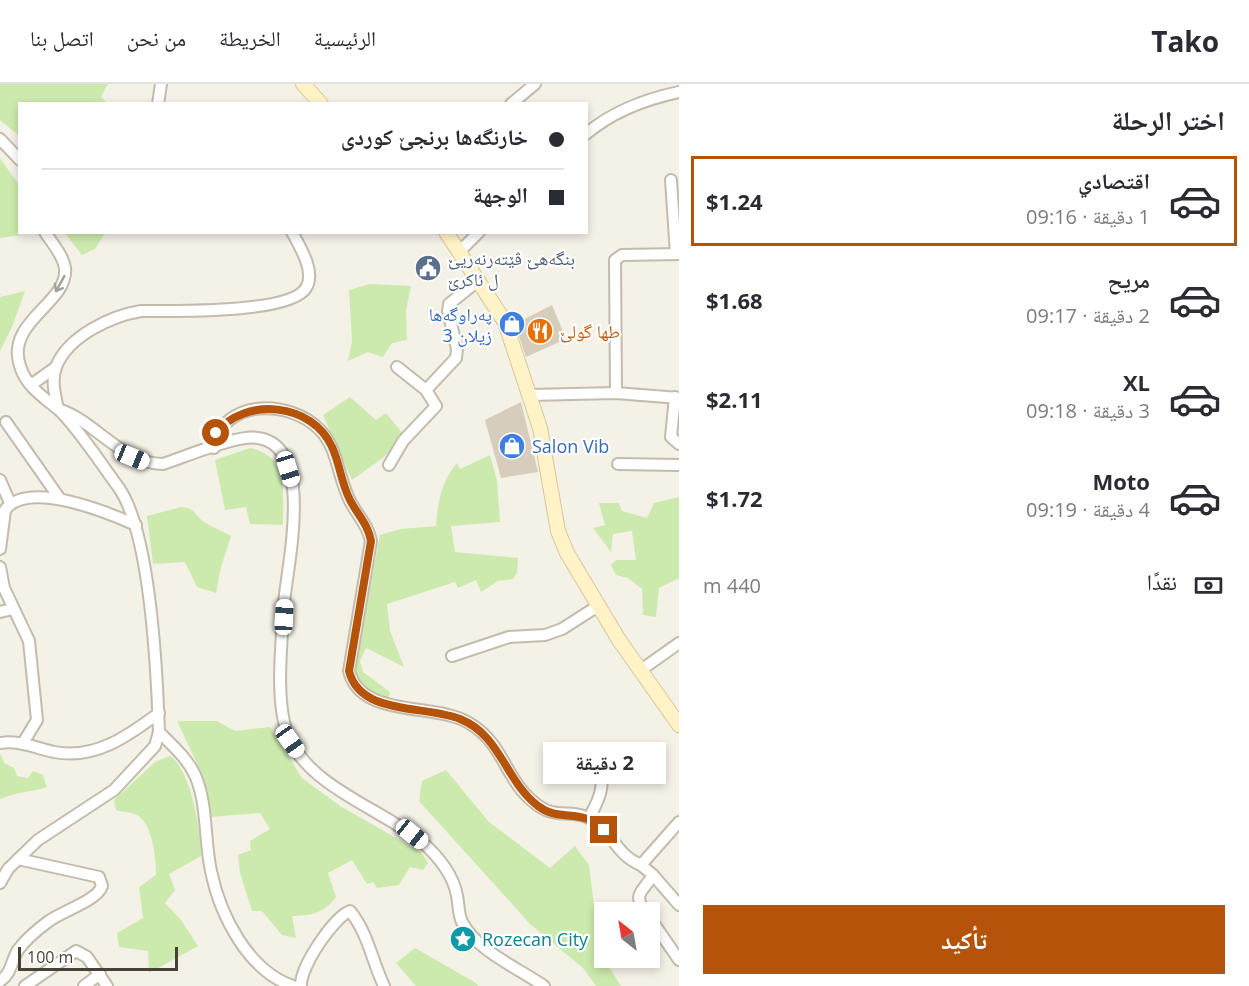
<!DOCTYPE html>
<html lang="ar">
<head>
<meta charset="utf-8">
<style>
  :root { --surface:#fff; --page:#f2f2f3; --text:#2b2b33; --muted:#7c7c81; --line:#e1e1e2; --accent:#b45309 }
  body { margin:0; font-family:"Open Sans","Noto Naskh Arabic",sans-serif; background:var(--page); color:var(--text); direction:rtl; height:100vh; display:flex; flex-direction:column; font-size:22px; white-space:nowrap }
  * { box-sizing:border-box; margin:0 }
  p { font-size:20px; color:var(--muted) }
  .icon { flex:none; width:33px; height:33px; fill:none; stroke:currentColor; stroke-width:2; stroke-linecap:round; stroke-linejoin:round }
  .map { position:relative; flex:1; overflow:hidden; direction:ltr }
  .sheet { display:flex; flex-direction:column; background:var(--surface); width:570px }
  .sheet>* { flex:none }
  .top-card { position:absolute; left:18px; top:18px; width:570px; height:132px; border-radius:0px; box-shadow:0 3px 9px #0003; direction:rtl; display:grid; align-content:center; height:132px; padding:0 24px; background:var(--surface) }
  .needle { width:39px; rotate:329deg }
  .fabs { position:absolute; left:594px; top:818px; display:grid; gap:12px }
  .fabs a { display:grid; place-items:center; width:66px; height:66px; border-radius:0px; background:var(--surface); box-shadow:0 3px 9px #0003; font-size:30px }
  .scale { position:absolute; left:18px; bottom:15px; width:160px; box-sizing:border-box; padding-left:6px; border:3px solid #484136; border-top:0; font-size:16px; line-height:21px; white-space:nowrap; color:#484136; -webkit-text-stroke:4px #fff; paint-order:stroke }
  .end { position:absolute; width:27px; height:27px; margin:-14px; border:8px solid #b45309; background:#fff; box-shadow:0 0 0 3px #fff }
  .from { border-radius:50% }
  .bubble { position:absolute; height:42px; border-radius:0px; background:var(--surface); box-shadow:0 3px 9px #0003; font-size:20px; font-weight:700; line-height:42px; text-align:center; direction:rtl }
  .car { position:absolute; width:18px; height:36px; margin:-18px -9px; border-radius:8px; box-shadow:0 0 4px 2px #0007; background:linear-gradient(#fff 24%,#345 0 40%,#fff 0 76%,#345 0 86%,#fff 0) }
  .top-card b { display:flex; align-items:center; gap:21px; height:57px; font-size:22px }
  .top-card b+b { border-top:2px solid var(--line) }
  .top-card i { width:15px; height:15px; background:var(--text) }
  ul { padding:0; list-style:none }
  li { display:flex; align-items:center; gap:18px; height:90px; margin:0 12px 9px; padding:0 12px; border:3px solid transparent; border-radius:0px }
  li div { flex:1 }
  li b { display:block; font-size:22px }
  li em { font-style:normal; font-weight:700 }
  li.selected { border-color:var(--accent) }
  li>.icon { width:54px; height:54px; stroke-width:1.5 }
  h2 { padding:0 24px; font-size:27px; line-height:72px }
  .pay { display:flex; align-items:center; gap:15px; height:66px; padding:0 24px; font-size:22px }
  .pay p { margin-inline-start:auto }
  .action { display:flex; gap:12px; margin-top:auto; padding:12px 24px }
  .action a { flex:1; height:69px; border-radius:0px; background:var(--accent); color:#fff; font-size:24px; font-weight:700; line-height:69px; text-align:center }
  header { display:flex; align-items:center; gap:36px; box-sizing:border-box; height:84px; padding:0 30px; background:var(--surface); border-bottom:2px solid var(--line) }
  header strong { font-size:28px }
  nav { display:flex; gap:33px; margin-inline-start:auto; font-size:21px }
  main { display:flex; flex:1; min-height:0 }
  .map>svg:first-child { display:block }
</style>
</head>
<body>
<header>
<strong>Tako</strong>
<nav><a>الرئيسية</a><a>الخريطة</a><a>من نحن</a><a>اتصل بنا</a></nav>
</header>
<main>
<section class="sheet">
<h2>اختر الرحلة</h2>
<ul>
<li class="selected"><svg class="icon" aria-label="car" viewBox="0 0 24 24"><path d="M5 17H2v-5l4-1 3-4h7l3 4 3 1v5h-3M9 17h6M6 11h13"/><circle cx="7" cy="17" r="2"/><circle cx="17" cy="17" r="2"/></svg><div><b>اقتصادي</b><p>1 دقيقة · 09:16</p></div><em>$1.24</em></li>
<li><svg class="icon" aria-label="car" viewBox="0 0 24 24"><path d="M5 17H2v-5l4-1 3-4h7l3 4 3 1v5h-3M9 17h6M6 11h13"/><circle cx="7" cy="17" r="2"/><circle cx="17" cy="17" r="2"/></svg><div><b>مريح</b><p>2 دقيقة · 09:17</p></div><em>$1.68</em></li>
<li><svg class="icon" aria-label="car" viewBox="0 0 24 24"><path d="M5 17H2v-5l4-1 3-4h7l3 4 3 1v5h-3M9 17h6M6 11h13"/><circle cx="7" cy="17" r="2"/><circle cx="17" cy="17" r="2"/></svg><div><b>XL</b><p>3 دقيقة · 09:18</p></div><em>$2.11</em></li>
<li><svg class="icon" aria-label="car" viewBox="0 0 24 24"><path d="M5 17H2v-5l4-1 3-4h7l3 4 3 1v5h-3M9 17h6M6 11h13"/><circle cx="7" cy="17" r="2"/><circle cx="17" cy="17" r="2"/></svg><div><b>Moto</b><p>4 دقيقة · 09:19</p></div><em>$1.72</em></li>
</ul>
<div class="pay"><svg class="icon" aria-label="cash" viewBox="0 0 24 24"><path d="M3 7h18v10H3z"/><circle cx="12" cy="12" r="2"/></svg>نقدًا<p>440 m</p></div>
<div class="action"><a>تأكيد</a></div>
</section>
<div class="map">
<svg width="679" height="902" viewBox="0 0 679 902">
  <rect width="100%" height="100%" fill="#f4f1e7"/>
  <g fill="#cdeaae">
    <polygon points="0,0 108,0 101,13 107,19 20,20 19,52 0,36"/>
    <polygon points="0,74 19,101 21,151 0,154"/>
    <polygon points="65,149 105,149 95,165 82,171"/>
    <polygon points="370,200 411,202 406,226 407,256 392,259 383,273 368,268 348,277 352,257 349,206"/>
    <polygon points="25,207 12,243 0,267 0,213"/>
    <polygon points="350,313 376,336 386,329 403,350 384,373 352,396 323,331"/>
    <path d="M250,364C289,372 283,409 283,441L250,440L246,423L225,426L215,376Z"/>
    <path d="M490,371L497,397L500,438L451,442L455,468L518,474L517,489L513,495L498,497L481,508L476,496L458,504L455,498L387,520L390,547L404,583L366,564L360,577L363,588L390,608L388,617C372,610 360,605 354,588L380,451L401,445L436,442C438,418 441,398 457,379L460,385Z"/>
    <polygon points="679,413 679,494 659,504 656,533 643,531 642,505 628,494 616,491 611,481 616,476 636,476 632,447 613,450 611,468 593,444 605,441 599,419 619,419 622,427 647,434 654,419"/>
    <path d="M181,423C196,424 194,431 204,438C212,443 222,447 231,452L221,483L216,509L197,503L185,478L153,480L147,432Z"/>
    <path d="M177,637H217L235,647L270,643L302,694L340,722L421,768L428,779L423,786L410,783L399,801L377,804L373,798L367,800L352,776L328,789L336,813C324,829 311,832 292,832L296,854L282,851L262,827H252L240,789L238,771L251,766L250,757L270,745L260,729L211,733L201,688Z"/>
    <path d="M0,669L4,679L14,684L17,692L28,694L33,687L43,691L47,703C31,708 16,708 0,715Z"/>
    <path d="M170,672C191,686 201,747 201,772L169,790L175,806L165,819L181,836L198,862L149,889L148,867L119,863L117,849L143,834L139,803L156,791C156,775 153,738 135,730C129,728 122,728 116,726L114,716L155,678Z"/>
    <polygon points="446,686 489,738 550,784 575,762 589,781 594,821 604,839 604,873 619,873 609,883 621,902 596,902 583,884 530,840 419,717 422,697"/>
    <polygon points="415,864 476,899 478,902 416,902 396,879"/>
  </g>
  <g fill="#d6cdbc">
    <polygon points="552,221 566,255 526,273 515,240"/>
    <polygon points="521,318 538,388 501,394 485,336"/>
  </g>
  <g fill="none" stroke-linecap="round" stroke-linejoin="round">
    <defs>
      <g id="street">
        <polyline points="158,20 161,0"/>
        <polyline points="511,20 535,0"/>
        <path d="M586,50C612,28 646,15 679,8"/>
        <polyline points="0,55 20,76"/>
        <polyline points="671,96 676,170"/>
        <polyline points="460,167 479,148"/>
        <polyline points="31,301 56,283"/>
        <polyline points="426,306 456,274 457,265 448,227 449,220 479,196"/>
        <polyline points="616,309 615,176 622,171 679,170"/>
        <polyline points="530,311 616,309 679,314"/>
        <polyline points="675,313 671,353 679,360"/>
        <path d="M58,325C96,337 120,379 163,380C185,373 238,350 258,354C316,362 287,482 284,519C282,558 274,618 289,654C311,704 384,726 423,759C438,772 454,792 457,812C459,820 458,830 462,838C477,867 518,884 544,902"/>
        <path d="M58,325C55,311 51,296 56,283C68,252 111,232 141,227C172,227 290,230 306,204C316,188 300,163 292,148"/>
        <polyline points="6,338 60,415"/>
        <path d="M214,364C222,314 290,315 320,346C338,364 338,394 350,417C357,431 368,441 371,457L349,587C361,635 435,618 469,639C501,658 503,686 525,710C554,741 565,722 591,735C611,744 614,770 641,781L679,738"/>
        <polyline points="618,380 679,381"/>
        <polyline points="389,381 403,357 436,322 426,306 397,283"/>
        <polyline points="0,396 10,419"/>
        <path d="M0,465L5,426C28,395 109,429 136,441"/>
        <polyline points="0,483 4,504 29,557 37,636 23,659"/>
        <polyline points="0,528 13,525"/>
        <polyline points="452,572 509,553 545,551 562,545 598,522"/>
        <polyline points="641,586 679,559"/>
        <path d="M159,648C172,661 187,674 195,691C208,721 204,755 211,787C220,831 248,887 293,902"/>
        <path d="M0,659C20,656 35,664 54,668C95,676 128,652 159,629"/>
        <path d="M589,734C603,709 607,697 592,672"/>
        <path d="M641,781L653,791C643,808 632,809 645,828"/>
        <polyline points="653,791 679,821"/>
        <path d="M0,799L8,785L38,756L114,706L155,662L159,648C157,589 151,451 119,404C104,384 76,341 58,325C43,313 26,302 20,282C5,237 69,219 65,184C63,171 52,159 45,148"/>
        <polyline points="650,834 679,876"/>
        <path d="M0,897C12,889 11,877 18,866C26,855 38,845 49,837C62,827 97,817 102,802L99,793L18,775"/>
        <polyline points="25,902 76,867 87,873 107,902"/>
        <polyline points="84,902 100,890"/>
        <path d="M301,902C300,883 333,834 350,827C368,849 372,877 384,902"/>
      </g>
      <g id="secondary">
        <polyline points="303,0 321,20"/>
        <polyline points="446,148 505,238 540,344 558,447 567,469 619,556 679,641"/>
      </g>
    </defs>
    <use href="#street" stroke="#c3bcac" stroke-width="14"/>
    <use href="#secondary" stroke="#d6c795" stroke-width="16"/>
    <use href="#street" stroke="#fff" stroke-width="10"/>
    <use href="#secondary" stroke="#fff3c7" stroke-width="14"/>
  </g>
  <defs><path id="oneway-shaft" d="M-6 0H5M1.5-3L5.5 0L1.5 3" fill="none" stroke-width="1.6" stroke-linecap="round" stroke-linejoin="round" transform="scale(1.5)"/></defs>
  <use stroke="#a4a09a" href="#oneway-shaft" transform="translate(60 200) rotate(119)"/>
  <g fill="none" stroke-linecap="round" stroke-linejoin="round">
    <path stroke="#b45309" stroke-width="8" d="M216,349C245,312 313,319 332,363C340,380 341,399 350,416C357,430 368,440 371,457L349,587C360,632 426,621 460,635C501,651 505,697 538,722C560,739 582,723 604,746"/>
  </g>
  <defs>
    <symbol id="civic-disc" viewBox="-11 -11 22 22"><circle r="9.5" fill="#5c6f8a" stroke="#fff"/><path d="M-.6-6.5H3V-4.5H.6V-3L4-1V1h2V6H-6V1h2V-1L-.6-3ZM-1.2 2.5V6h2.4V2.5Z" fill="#fff"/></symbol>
    <symbol id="shop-disc" viewBox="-11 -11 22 22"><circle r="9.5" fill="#3f7fe0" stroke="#fff"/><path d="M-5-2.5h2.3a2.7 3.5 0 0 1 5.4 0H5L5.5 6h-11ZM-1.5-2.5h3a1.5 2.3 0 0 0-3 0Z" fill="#fff"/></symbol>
    <symbol id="restaurant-disc" viewBox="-11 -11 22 22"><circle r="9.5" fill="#e8710a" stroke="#fff"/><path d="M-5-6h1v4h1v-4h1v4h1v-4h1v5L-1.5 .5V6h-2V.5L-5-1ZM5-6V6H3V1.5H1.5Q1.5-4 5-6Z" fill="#fff"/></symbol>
    <symbol id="sight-disc" viewBox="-11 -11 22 22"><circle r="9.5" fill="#0f9aa8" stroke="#fff"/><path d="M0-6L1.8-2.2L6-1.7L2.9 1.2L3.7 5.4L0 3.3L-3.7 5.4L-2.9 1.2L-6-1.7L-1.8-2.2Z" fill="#fff"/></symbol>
  </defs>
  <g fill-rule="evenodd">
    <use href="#civic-disc" x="413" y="169" width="30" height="30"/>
    <use href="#shop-disc" x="497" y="225" width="30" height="30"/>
    <use href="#restaurant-disc" x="525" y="232" width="30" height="30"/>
    <use href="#shop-disc" x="497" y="347" width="30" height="30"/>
    <use href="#sight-disc" x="448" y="840" width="30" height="30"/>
  </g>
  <g text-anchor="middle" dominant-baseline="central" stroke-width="4.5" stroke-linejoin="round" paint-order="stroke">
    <g font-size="18" fill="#4e5e75" stroke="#fff" text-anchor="start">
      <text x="448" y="174">بنگەهێ ڤێتەرنەریێ<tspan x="448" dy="21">ل ئاکرێ</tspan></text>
    </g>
    <g font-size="18" fill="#366cbe" stroke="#fff" text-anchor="end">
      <text x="492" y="230">پەراوگەها<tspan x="492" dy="21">زیلان 3</tspan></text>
      <text x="532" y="362" text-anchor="start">Salon Vib</text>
    </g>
    <g font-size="18" fill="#c56008" stroke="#fff" text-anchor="start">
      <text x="560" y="247">طها گولێ</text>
    </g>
    <g font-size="18" fill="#0d838f" stroke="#fff" text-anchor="start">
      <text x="482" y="855">Rozecan City</text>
    </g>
  </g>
</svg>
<div class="fabs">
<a><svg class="needle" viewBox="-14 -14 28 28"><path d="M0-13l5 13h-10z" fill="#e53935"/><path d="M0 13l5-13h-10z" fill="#7c7c81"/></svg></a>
</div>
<div class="scale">100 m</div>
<i class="end from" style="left:216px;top:349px"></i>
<i class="end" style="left:604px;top:746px"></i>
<div class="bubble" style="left:543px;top:658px;width:123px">2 دقيقة</div>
<i class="car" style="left:132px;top:373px;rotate:112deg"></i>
<i class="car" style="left:288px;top:385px;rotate:163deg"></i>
<i class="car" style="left:284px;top:533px;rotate:3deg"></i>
<i class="car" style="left:290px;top:657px;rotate:145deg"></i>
<i class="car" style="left:412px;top:750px;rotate:129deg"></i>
<div class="top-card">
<b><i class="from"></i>خارنگەها برنجێ کوردی</b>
<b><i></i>الوجهة</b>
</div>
</div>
</main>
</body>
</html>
